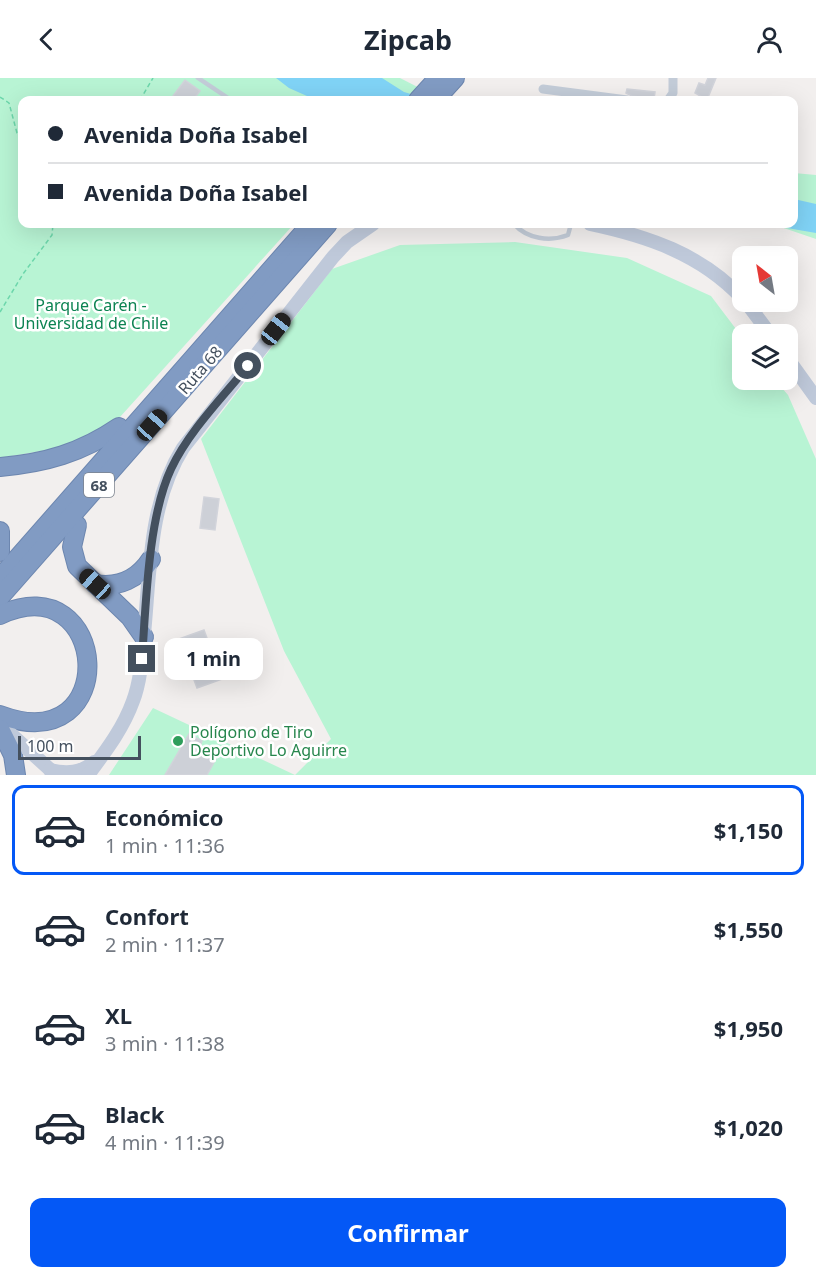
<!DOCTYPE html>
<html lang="es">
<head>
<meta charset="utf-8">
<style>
  :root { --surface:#fff; --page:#f2f2f3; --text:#1f2937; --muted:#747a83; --line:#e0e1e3; --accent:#0458f6 }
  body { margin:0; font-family:"Noto Sans",sans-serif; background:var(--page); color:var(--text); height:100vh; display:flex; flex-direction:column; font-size:22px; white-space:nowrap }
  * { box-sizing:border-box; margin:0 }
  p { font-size:20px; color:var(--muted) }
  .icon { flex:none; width:33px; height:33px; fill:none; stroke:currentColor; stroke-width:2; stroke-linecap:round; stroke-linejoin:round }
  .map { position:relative; height:697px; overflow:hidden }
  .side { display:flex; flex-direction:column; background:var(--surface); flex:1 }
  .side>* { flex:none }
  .banner { position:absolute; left:18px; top:18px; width:780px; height:132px; border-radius:12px; box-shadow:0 6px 24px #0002; display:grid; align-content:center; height:132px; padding:0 30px; background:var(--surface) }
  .needle { width:39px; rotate:329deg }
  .fabs { position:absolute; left:732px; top:168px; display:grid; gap:12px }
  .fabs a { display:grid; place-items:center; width:66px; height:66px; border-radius:12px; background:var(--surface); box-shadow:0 6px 24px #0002; font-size:30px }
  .scale { position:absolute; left:18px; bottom:15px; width:123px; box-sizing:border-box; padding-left:6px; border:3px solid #44505e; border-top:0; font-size:16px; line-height:21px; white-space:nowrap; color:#44505e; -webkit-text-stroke:4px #fff; paint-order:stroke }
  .end { position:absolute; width:27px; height:27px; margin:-14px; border:8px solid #44505e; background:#fff; box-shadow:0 0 0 3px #fff }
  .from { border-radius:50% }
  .bubble { position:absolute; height:42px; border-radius:12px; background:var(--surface); box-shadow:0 6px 24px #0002; font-size:20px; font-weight:700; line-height:42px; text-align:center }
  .car { position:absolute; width:18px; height:36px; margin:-18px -9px; border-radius:8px; box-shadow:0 0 4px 2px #0007; background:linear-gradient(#222 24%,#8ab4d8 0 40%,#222 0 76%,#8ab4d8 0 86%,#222 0) }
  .banner b { display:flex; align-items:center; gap:21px; height:57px; font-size:22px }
  .banner b+b { border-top:2px solid var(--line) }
  .banner i { width:15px; height:15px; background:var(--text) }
  ul { padding:10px 0 0; list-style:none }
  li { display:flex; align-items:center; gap:18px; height:90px; margin:0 12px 9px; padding:0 18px; border:3px solid transparent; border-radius:12px }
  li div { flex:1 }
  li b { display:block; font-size:22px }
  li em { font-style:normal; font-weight:700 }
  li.current { border-color:var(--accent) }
  li>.icon { width:54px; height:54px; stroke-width:1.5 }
  .primary-button { display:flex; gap:12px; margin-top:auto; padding:12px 30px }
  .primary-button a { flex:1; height:69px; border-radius:12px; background:var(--accent); color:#fff; font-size:24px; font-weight:700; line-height:69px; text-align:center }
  header { display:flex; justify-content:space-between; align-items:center; height:78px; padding:0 30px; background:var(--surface); font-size:27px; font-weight:700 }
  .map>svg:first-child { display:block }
</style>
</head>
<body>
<header><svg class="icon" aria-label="back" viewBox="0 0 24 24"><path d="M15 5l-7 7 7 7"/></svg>Zipcab<svg class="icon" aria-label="person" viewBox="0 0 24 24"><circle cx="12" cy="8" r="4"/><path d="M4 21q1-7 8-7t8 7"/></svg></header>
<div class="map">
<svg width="816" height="697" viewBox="0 0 816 697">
  <rect width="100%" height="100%" fill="#f2efee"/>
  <g fill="#b8f4d4">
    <polygon points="0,0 400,0 443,22 22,22 22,146 294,146 120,339 71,368 0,380"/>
    <polygon points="794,95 816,97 816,161 772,146 794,146"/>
    <polygon points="515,164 627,180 711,218 742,259 742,302 775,302 788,317 816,381 816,697 109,697 153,630 295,697 331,661 284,573 201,361 332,191 400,167"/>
  </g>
  <g fill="#80d3f6">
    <polygon points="276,0 382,0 404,14 431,22 316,22 289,10"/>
    <polygon points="794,121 816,126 816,155 764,146 794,146"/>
  </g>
  <g fill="#cdd0d7" stroke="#d2d4db" stroke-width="1.5">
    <polygon points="708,0 716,0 707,22 695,15 699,5 705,7"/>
    <polygon points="185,2 200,13 193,22 170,22"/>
    <polygon points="627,11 655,14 654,21 632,18 626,15"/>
    <polygon points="204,419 219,421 215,452 200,450"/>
    <polygon points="204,552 222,601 197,610 179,561"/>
    <polygon points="189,656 202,663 200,668 218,677 207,697 165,697"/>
  </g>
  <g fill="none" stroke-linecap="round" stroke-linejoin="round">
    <defs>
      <g id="highway">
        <polyline points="418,22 438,0"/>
        <polyline points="435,22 455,0"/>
        <path d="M0,389C45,385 81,375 119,349"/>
        <polyline points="77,447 72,469 77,488 130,539 144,559"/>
        <polyline points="0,453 0,474"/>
        <polyline points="0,500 311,146"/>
        <path d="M95,506C119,510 138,501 151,481"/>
        <polyline points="0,519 328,146"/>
        <path d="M0,537C110,486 123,683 0,637"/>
        <polyline points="0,651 13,677 16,697"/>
      </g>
    </defs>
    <use href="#highway" stroke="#6c86af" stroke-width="20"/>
    <g stroke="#6cd6ab" stroke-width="1.5" stroke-dasharray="4.5 3" stroke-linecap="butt">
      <polyline points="0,19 9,25 17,55 22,60"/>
      <polyline points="140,22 153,0"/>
      <polyline points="0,234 23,196 52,157 53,146"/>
    </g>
    <g stroke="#c3ccd8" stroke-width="4.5">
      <polyline points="198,0 231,22"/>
      <path d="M514,146C527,161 550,164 568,157L571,146"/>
    </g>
    <g stroke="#c3ccd8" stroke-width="9">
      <polyline points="543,11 627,22"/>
      <polyline points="668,22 673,15 673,0"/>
    </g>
    <g stroke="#bfc9da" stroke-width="14">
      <path d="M590,146C647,158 701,176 742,220"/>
      <polyline points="746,224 770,256"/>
      <polyline points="788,281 816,320"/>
      <polyline points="2,648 56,697"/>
      <path d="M50,692C67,696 81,695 94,684"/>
      <path d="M88,697C105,674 123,651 133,623C141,602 142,578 144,556C150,494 149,424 183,370L333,179L347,164L373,146"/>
    </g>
    <use href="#highway" stroke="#819bc3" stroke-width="18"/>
  </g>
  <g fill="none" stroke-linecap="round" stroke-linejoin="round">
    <path stroke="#44505e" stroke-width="8" d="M142,581C146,526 148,440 171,391C189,353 222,320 248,288"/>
  </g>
  <circle fill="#2e9e5b" stroke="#fff" stroke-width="2" cx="178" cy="663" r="6"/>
  <g text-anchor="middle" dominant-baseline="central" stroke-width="5" stroke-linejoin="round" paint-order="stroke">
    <rect fill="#fff" stroke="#7c848e" stroke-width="1.5" x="84" y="395" width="30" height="24" rx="4.5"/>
    <g font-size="15" font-weight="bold" fill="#44505e">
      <text x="99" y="407">68</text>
    </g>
    <g font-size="16" fill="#0c8352" stroke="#fff">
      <text x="91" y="227">Parque Carén -<tspan x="91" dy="18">Universidad de Chile</tspan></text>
    </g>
    <g font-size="16" fill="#44505e" stroke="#fff">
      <text transform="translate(200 292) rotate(-49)">Ruta 68</text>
    </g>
    <g font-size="16" fill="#27864d" stroke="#fff" text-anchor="start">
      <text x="190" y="654">Polígono de Tiro<tspan x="190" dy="18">Deportivo Lo Aguirre</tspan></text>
    </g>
  </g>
</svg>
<div class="fabs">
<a><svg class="needle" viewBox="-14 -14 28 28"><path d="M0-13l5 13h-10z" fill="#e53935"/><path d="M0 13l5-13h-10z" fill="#747a83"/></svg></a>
<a><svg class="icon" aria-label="layers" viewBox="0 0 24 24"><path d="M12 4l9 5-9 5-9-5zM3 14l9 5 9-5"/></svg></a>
</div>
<div class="scale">100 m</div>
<i class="end from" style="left:248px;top:288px"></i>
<i class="end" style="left:142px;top:581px"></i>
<div class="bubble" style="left:164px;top:560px;width:99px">1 min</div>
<i class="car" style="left:276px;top:251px;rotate:38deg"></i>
<i class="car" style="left:152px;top:347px;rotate:42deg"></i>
<i class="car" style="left:95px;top:506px;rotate:312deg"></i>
<div class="banner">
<b><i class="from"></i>Avenida Doña Isabel</b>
<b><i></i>Avenida Doña Isabel</b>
</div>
</div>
<section class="side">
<ul>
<li class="current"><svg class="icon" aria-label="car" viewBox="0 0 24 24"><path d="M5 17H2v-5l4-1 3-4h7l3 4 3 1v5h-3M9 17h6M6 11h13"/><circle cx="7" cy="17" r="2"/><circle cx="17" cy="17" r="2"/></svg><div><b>Económico</b><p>1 min · 11:36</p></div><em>$1,150</em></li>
<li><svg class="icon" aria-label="car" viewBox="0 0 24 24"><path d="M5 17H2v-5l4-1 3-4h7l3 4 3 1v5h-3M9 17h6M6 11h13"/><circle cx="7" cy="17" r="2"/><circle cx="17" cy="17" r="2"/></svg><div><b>Confort</b><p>2 min · 11:37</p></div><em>$1,550</em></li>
<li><svg class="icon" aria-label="car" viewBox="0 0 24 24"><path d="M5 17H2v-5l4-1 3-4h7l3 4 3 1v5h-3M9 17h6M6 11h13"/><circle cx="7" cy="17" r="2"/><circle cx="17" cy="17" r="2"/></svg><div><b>XL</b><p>3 min · 11:38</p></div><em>$1,950</em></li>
<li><svg class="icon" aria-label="car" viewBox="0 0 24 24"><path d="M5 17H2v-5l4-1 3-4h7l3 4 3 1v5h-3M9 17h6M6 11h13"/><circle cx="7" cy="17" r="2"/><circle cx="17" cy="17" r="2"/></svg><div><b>Black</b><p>4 min · 11:39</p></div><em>$1,020</em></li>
</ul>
<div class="primary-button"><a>Confirmar</a></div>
</section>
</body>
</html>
